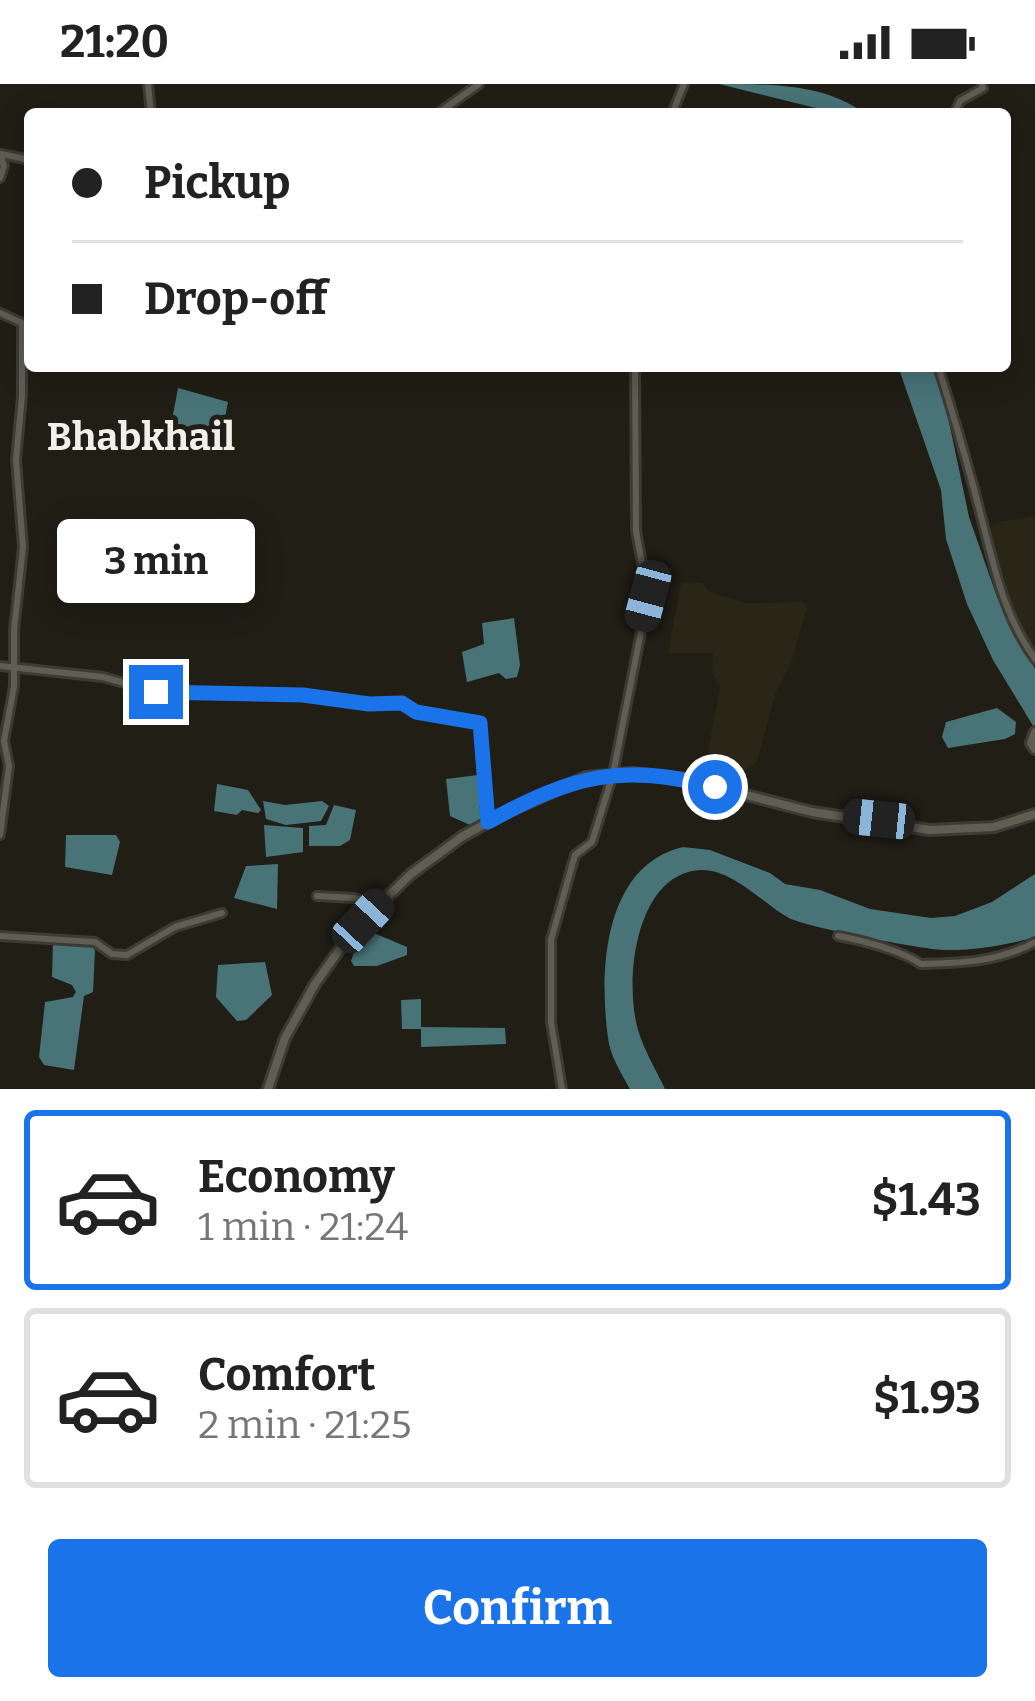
<!DOCTYPE html>
<html lang="en">
<head>
<meta charset="utf-8">
<style>
  :root { --surface:#fff; --page:#f2f2f2; --text:#222; --muted:#767676; --line:#e0e0e0; --accent:#1a73e8 }
  body { margin:0; font-family:Bitter,serif; background:var(--page); color:var(--text); height:100vh; display:flex; flex-direction:column; font-size:45px; white-space:nowrap }
  * { box-sizing:border-box; margin:0 }
  p { font-size:39px; color:var(--muted) }
  .icon { flex:none; width:66px; height:66px; fill:none; stroke:currentColor; stroke-width:2; stroke-linecap:round; stroke-linejoin:round }
  .map { position:relative; height:1005px; overflow:hidden }
  .details { display:flex; flex-direction:column; background:var(--surface); flex:1 }
  .details>* { flex:none }
  .banner { position:absolute; left:24px; top:24px; width:987px; height:264px; border-radius:12px; box-shadow:0 6px 30px #0003; display:grid; align-content:center; height:264px; padding:0 48px; background:var(--surface) }
  .end { position:absolute; width:54px; height:54px; margin:-27px; border:15px solid #1a73e8; background:#fff; box-shadow:0 0 0 6px #fff }
  .from { border-radius:50% }
  .bubble { position:absolute; height:84px; border-radius:12px; background:var(--surface); box-shadow:0 6px 30px #0003; font-size:39px; font-weight:700; line-height:84px; text-align:center }
  .car { position:absolute; width:36px; height:72px; margin:-36px -18px; border-radius:15px; box-shadow:0 0 9px 3px #0007; background:linear-gradient(#222 24%,#8ab4d8 0 40%,#222 0 76%,#8ab4d8 0 86%,#222 0) }
  .banner b { display:flex; align-items:center; gap:42px; height:114px; font-size:45px }
  .banner b+b { border-top:3px solid var(--line) }
  .banner i { width:30px; height:30px; background:var(--text) }
  ul { padding:21px 0 0; list-style:none }
  li { display:flex; align-items:center; gap:36px; height:180px; margin:0 24px 18px; padding:0 24px; border:6px solid var(--line); border-radius:12px }
  li div { flex:1 }
  li b { display:block; font-size:45px }
  li em { font-style:normal; font-weight:700 }
  li.on { border-color:var(--accent) }
  li>.icon { width:108px; height:108px; stroke-width:1.5 }
  .action { display:flex; gap:24px; margin-top:auto; padding:24px 48px }
  .action a { flex:1; height:138px; border-radius:12px; background:var(--accent); color:#fff; font-size:48px; font-weight:700; line-height:138px; text-align:center }
  .status { display:flex; justify-content:space-between; align-items:center; height:84px; padding:0 60px; background:var(--surface); direction:ltr }
  .status svg { height:33px; fill:currentColor }
  .map>svg:first-child { display:block }
</style>
</head>
<body>
<div class="status"><b>21:20</b><svg viewBox="0 0 49 12"><path d="M0 12V9h3v3zM5 12V6h3v6zM10 12V3h3v9zM15 12V0h3v12zM26 1h20v11H26zM47 4h2v5h-2z"/></svg></div>
<div class="map">
<svg width="1035" height="1005" viewBox="0 0 1035 1005">
  <rect width="100%" height="100%" fill="#201e15"/>
  <g fill="#292617">
    <polygon points="1035,432 1035,570 1014,538 988,454 989,443 999,438"/>
    <polygon points="681,498 702,499 709,508 746,519 804,518 807,523 791,580 776,608 757,678 746,687 717,680 717,674 708,668 720,603 712,589 713,569 668,569"/>
  </g>
  <g fill="#487478">
    <path d="M719,0C774,0 824,0 866,30H824L820,25Z"/>
    <polygon points="898,282 932,282 940,295 969,433 997,513 1035,585 1035,645 993,576 967,520 946,455 941,406"/>
    <polygon points="178,304 228,318 221,355 169,352"/>
    <polygon points="514,534 520,581 517,593 506,595 499,589 467,598 462,568 484,560 482,539"/>
    <polygon points="997,624 1016,638 1015,650 1005,655 948,664 942,653 946,638"/>
    <polygon points="478,691 484,713 479,724 483,727 481,735 470,741 450,732 446,695"/>
    <polygon points="217,700 248,706 261,726 258,729 242,726 237,731 214,727"/>
    <polygon points="263,717 285,721 322,717 329,722 321,737 286,741 266,735"/>
    <polygon points="334,721 356,726 350,756 340,762 309,762 309,742 326,741"/>
    <polygon points="264,741 303,744 303,768 266,773"/>
    <polygon points="66,751 116,751 120,758 112,791 65,783"/>
    <path d="M683,763L710,766L770,789L785,800L820,806L870,825L931,834L955,832L992,818L1035,790V853C1008,861 971,867 943,866C921,865 806,843 789,834C764,820 732,785 701,786C635,789 624,897 638,946C644,966 656,986 665,1005H630C621,989 610,971 608,954C599,888 603,782 683,763Z"/>
    <polygon points="278,780 277,825 234,814 246,782"/>
    <polygon points="362,844 407,863 407,871 377,882 354,882 351,877"/>
    <polygon points="53,859 90,860 95,866 93,908 84,912 74,986 44,981 39,973 45,918 73,913 76,908 72,901 52,893"/>
    <polygon points="265,878 272,911 246,936 237,937 216,913 218,881"/>
    <polygon points="421,915 421,943 505,944 506,960 421,963 421,945 402,945 401,916"/>
  </g>
  <g fill="none" stroke-linecap="round" stroke-linejoin="round">
    <defs>
      <g id="minor">
        <polyline points="148,0 151,30"/>
        <polyline points="437,30 479,0"/>
        <polyline points="672,30 684,0"/>
        <polyline points="954,30 960,17 983,4 982,0"/>
        <polyline points="0,70 4,82 0,94"/>
        <polyline points="1,70 30,76"/>
        <polyline points="0,229 22,239 22,312 16,376 23,463 14,546 14,602 4,657 9,682 0,751"/>
        <path d="M938,282C954,333 969,384 982,436C995,486 1004,532 1035,575"/>
        <polyline points="0,582 103,593 156,608 303,611 369,620 402,619 416,628 480,639 488,738"/>
        <polyline points="317,812 354,814 380,820"/>
        <polyline points="0,852 95,858 112,870 127,871 175,843 222,829"/>
        <path d="M838,852C862,856 902,867 921,880C961,879 999,878 1035,858"/>
        <polyline points="562,1005 551,938 551,856 575,771 592,758 613,690 648,512 636,447 635,282"/>
      </g>
      <g id="tertiary">
        <polyline points="1035,648 1031,659 1035,665"/>
        <polyline points="268,1005 285,954 315,900 347,855 380,820 411,790 463,752 507,728 586,693 632,689 685,695 812,728 930,746 994,743 1035,730"/>
      </g>
    </defs>
    <use href="#minor" stroke="#3c3b35" stroke-width="12"/>
    <use href="#tertiary" stroke="#3c3b35" stroke-width="14"/>
    <use href="#minor" stroke="#605e53" stroke-width="6"/>
    <use href="#tertiary" stroke="#605e53" stroke-width="8"/>
  </g>
  <g fill="none" stroke-linecap="round" stroke-linejoin="round">
    <path stroke="#1a73e8" stroke-width="15" d="M156,608L303,611L369,620L402,619L416,628L480,639L488,738C571,692 622,678 715,703"/>
  </g>
  <g text-anchor="middle" dominant-baseline="central" stroke-width="10" stroke-linejoin="round" paint-order="stroke">
    <g font-size="39" font-weight="bold" fill="#f1efe9" stroke="#201e15">
      <text x="141" y="353">Bhabkhail</text>
    </g>
  </g>
</svg>
<i class="end from" style="left:715px;top:703px"></i>
<i class="end" style="left:156px;top:608px"></i>
<div class="bubble" style="left:57px;top:435px;width:198px">3 min</div>
<i class="car" style="left:648px;top:512px;rotate:195deg"></i>
<i class="car" style="left:879px;top:735px;rotate:276deg"></i>
<i class="car" style="left:363px;top:837px;rotate:43deg"></i>
<div class="banner">
<b><i class="from"></i>Pickup</b>
<b><i></i>Drop-off</b>
</div>
</div>
<section class="details">
<ul>
<li class="on"><svg class="icon" aria-label="car" viewBox="0 0 24 24"><path d="M5 17H2v-5l4-1 3-4h7l3 4 3 1v5h-3M9 17h6M6 11h13"/><circle cx="7" cy="17" r="2"/><circle cx="17" cy="17" r="2"/></svg><div><b>Economy</b><p>1 min · 21:24</p></div><em>$1.43</em></li>
<li><svg class="icon" aria-label="car" viewBox="0 0 24 24"><path d="M5 17H2v-5l4-1 3-4h7l3 4 3 1v5h-3M9 17h6M6 11h13"/><circle cx="7" cy="17" r="2"/><circle cx="17" cy="17" r="2"/></svg><div><b>Comfort</b><p>2 min · 21:25</p></div><em>$1.93</em></li>
</ul>
<div class="action"><a>Confirm</a></div>
</section>
</body>
</html>
